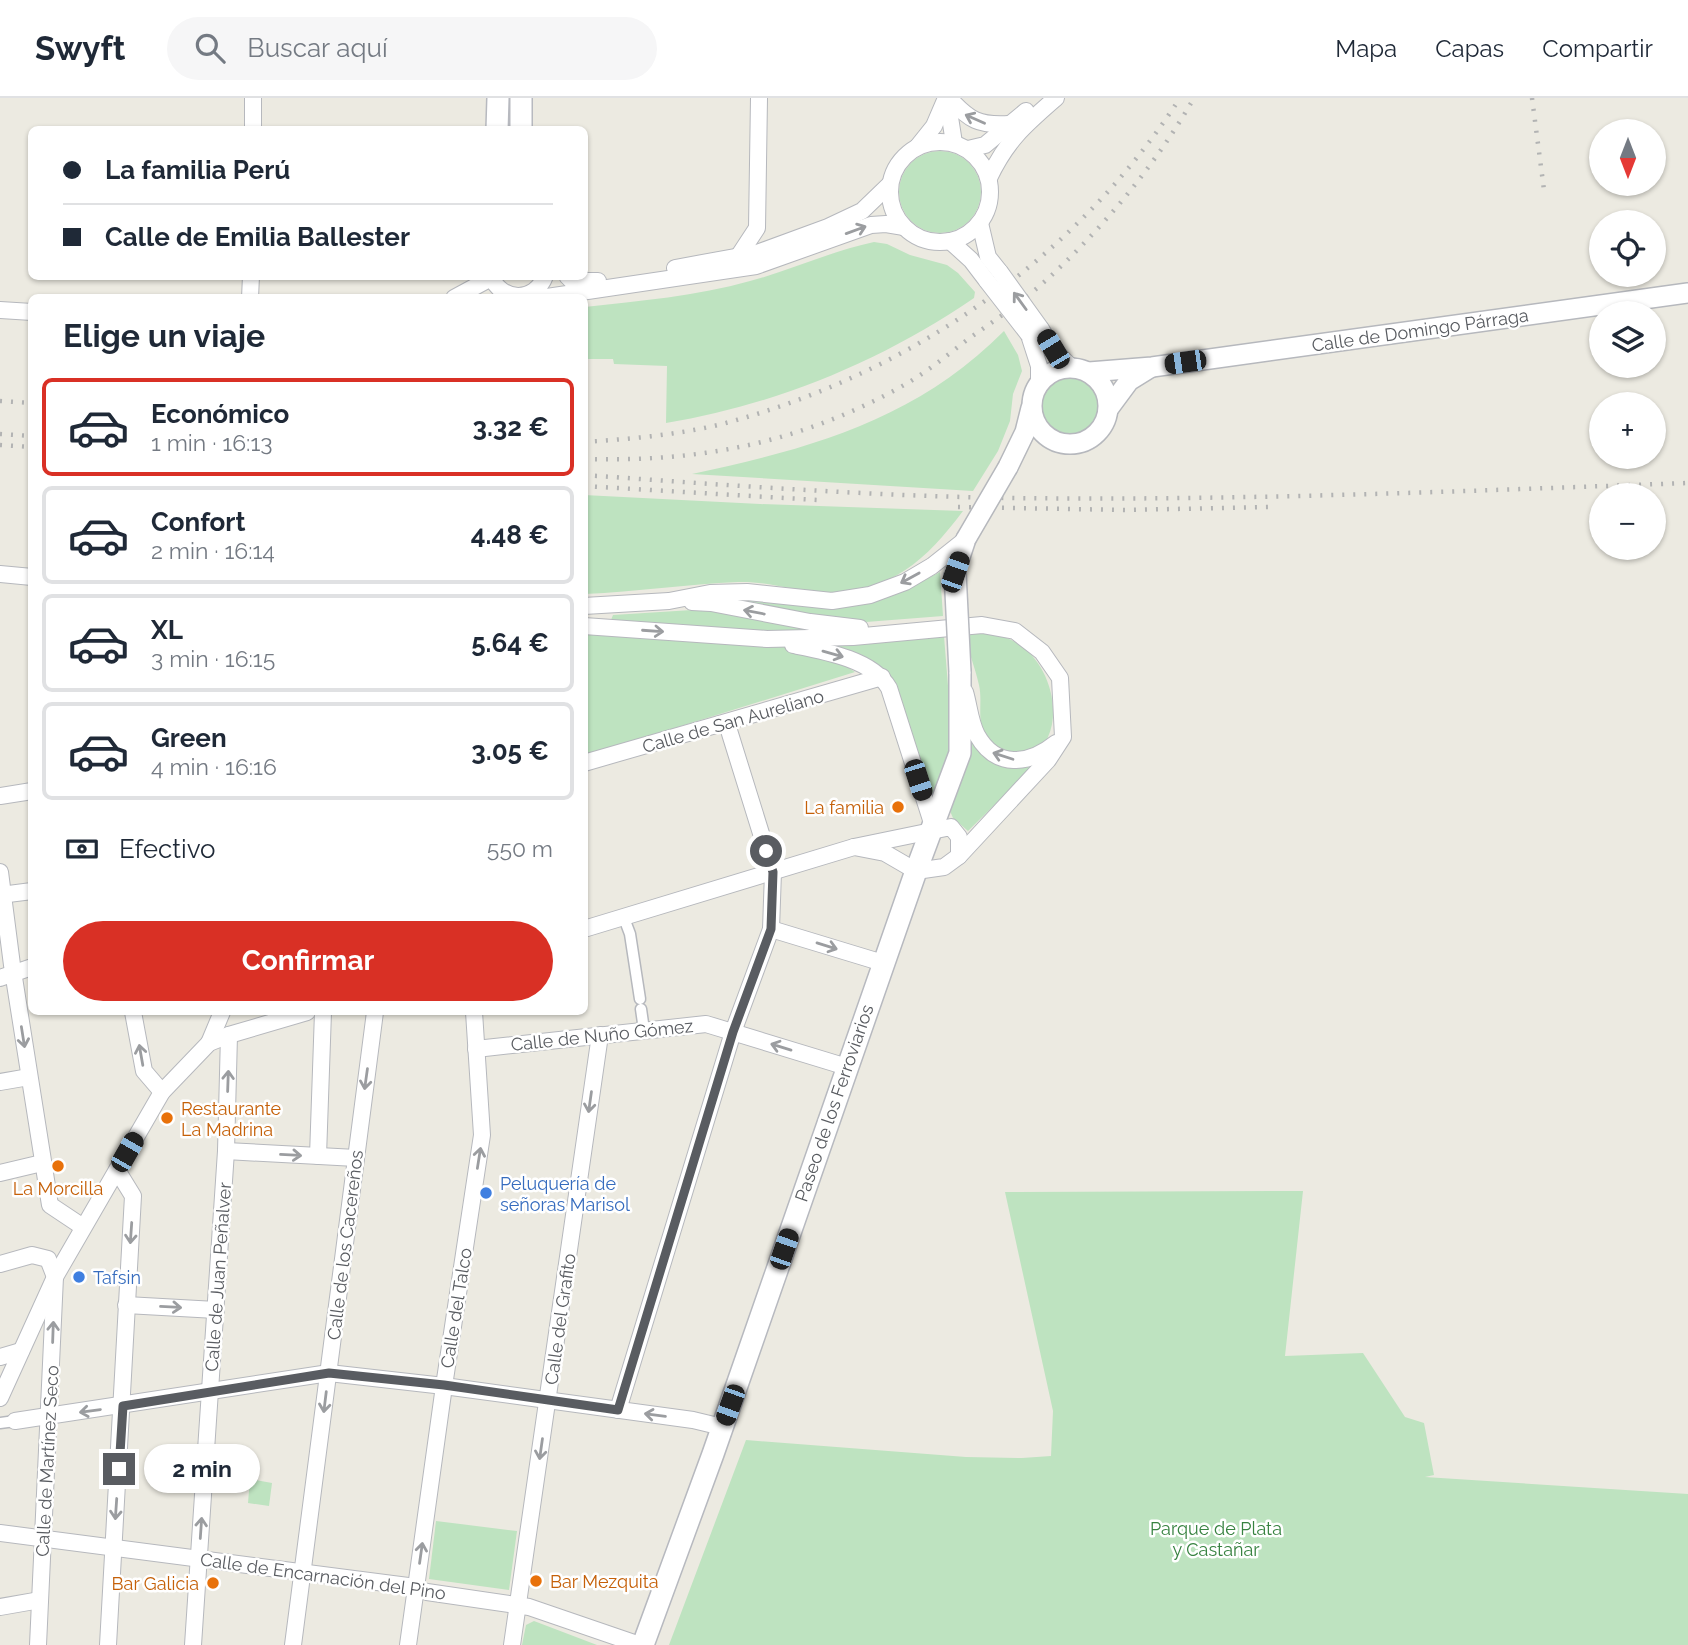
<!DOCTYPE html>
<html lang="es">
<head>
<meta charset="utf-8">
<style>
  :root { --surface:#fff; --page:#f6f6f7; --text:#1f2937; --muted:#747a83; --line:#e0e1e3; --accent:#d93025 }
  body { margin:0; font-family:Raleway,sans-serif; background:var(--page); color:var(--text); height:100vh; display:flex; flex-direction:column; font-size:26px; white-space:nowrap }
  * { box-sizing:border-box; margin:0 }
  p { font-size:23px; color:var(--muted) }
  .icon { flex:none; width:38px; height:38px; fill:none; stroke:currentColor; stroke-width:2; stroke-linecap:round; stroke-linejoin:round }
  .map { position:relative; flex:1; overflow:hidden }
  .drawer { position:absolute; left:28px; top:196px; width:560px; height:721px; display:flex; flex-direction:column; background:var(--surface); border-radius:10px; box-shadow:0 2px 5px #0004 }
  .drawer>* { flex:none }
  .banner { position:absolute; left:28px; top:28px; width:560px; height:154px; border-radius:10px; box-shadow:0 2px 5px #0004; display:grid; align-content:center; height:154px; padding:0 35px; background:var(--surface) }
  .needle { width:46px; rotate:180deg }
  .controls { position:absolute; left:1589px; top:21px; display:grid; gap:14px }
  .controls a { display:grid; place-items:center; width:77px; height:77px; border-radius:50%; background:var(--surface); box-shadow:0 2px 5px #0004; font-size:35px }
  .end { position:absolute; width:32px; height:32px; margin:-16px; border:9px solid #595c61; background:#fff; box-shadow:0 0 0 4px #fff }
  .from { border-radius:50% }
  .bubble { position:absolute; height:49px; border-radius:24px; background:var(--surface); box-shadow:0 2px 5px #0004; font-size:23px; font-weight:700; line-height:49px; text-align:center }
  .car { position:absolute; width:21px; height:42px; margin:-21px -10px; border-radius:9px; box-shadow:0 0 5px 2px #0007; background:linear-gradient(#222 24%,#8ab4d8 0 40%,#222 0 76%,#8ab4d8 0 86%,#222 0) }
  .banner b { display:flex; align-items:center; gap:24px; height:66px; font-size:26px }
  .banner b+b { border-top:2px solid var(--line) }
  .banner i { width:18px; height:18px; background:var(--text) }
  ul { padding:0; list-style:none }
  li { display:flex; align-items:center; gap:21px; height:98px; margin:0 14px 10px; padding:0 21px; border:4px solid var(--line); border-radius:10px }
  li div { flex:1 }
  li b { display:block; font-size:26px }
  li em { font-style:normal; font-weight:700 }
  li.active { border-color:var(--accent) }
  li>.icon { width:63px; height:63px; stroke-width:1.5 }
  h2 { padding:0 35px; font-size:32px; line-height:84px }
  .pay { display:flex; align-items:center; gap:18px; height:77px; padding:0 35px; font-size:26px }
  .pay p { margin-inline-start:auto }
  .cta { display:flex; gap:14px; margin-top:auto; padding:14px 35px }
  .cta a { flex:1; height:80px; border-radius:42px; background:var(--accent); color:#fff; font-size:28px; font-weight:700; line-height:80px; text-align:center }
  header { display:flex; align-items:center; gap:42px; box-sizing:border-box; height:98px; padding:0 35px; background:var(--surface); border-bottom:2px solid var(--line) }
  header strong { font-size:33px }
  nav { display:flex; gap:38px; margin-inline-start:auto; font-size:24px }
  .search { width:490px; height:63px; background:var(--page); display:flex; align-items:center; gap:18px; box-sizing:border-box; padding:0 24px; border-radius:38px; color:var(--muted); font-size:26px }
  .map>svg:first-child { display:block }
</style>
</head>
<body>
<header>
<strong>Swyft</strong>
<div class="search"><svg class="icon" aria-label="search" viewBox="0 0 24 24"><circle cx="10" cy="10" r="6"/><path d="M15 15l6 6"/></svg>Buscar aquí</div>
<nav><a>Mapa</a><a>Capas</a><a>Compartir</a></nav>
</header>
<div class="map">
<svg width="1688" height="1547" viewBox="0 0 1688 1547">
  <rect width="100%" height="100%" fill="#eceae1"/>
  <g fill="#bee3c0">
    <circle cx="940" cy="94" r="41"/>
    <path d="M874,144L887,146L910,157L947,167L958,175L975,194L974,200C882,263 776,307 666,325L667,268L614,266L613,261H585V209C639,203 697,198 750,183C792,172 831,153 874,144Z"/>
    <path d="M1004,233L1018,257L1022,273L1013,296L1010,323L998,353L973,393L692,376C809,351 916,322 1004,233Z"/>
    <circle cx="1070" cy="308" r="28"/>
    <path d="M584,397L760,406L963,413C924,465 887,498 817,494C791,492 765,483 738,484C687,486 636,494 585,496Z"/>
    <polygon points="940,474 943,518 866,524 840,523 740,505 723,498 777,502 905,492"/>
    <polygon points="692,512 714,512 845,533 813,537 611,522 613,517"/>
    <polygon points="592,534 785,549 834,560 855,574 585,658 584,537"/>
    <path d="M965,535C983,536 1001,535 1017,545C1046,562 1062,608 1048,639C1037,664 998,658 986,639C976,622 983,605 979,587C975,569 968,553 965,535Z"/>
    <polygon points="944,538 949,600 949,659 928,709 892,587 835,551 835,548"/>
    <path d="M972,643C987,665 1007,669 1034,668L968,733L953,720L950,713Z"/>
    <polygon points="1303,1093 1285,1258 1363,1255 1405,1319 1424,1325 1434,1377 1425,1379 1688,1396 1688,1547 669,1547 746,1342 966,1359 1022,1360 1051,1358 1053,1313 1005,1094"/>
    <polygon points="250,1381 272,1385 269,1408 248,1405"/>
    <polygon points="436,1423 517,1433 509,1492 429,1481"/>
    <polygon points="534,1523 597,1547 522,1547 526,1527"/>
  </g>
  <g fill="none" stroke-linecap="round" stroke-linejoin="round">
    <defs>
      <g id="pedestrian">
        <polyline points="624,820 630,836 640,901"/>
        <polyline points="641,911 644,932"/>
        <polyline points="0,1325 15,1323"/>
      </g>
      <g id="minor">
        <polyline points="947,0 954,45"/>
        <path d="M949,0C969,22 979,28 1009,26"/>
        <polyline points="253,32 253,0"/>
        <circle cx="940" cy="94" r="50"/>
        <polyline points="918,48 934,28 946,0"/>
        <polyline points="968,51 985,47 1026,13"/>
        <path d="M989,80C1007,42 1025,27 1056,0"/>
        <polyline points="980,125 988,159 1000,174"/>
        <polyline points="950,143 971,162 987,183"/>
        <polyline points="738,159 757,130 759,0"/>
        <polyline points="675,170 757,155 828,129 862,113 890,86"/>
        <path d="M491,178C501,204 535,205 545,178"/>
        <polyline points="567,178 572,183 598,183"/>
        <polyline points="527,198 547,199 756,168 871,127 886,126 904,129"/>
        <polyline points="250,200 251,178"/>
        <polyline points="454,200 491,180"/>
        <polyline points="0,212 32,214"/>
        <polyline points="1041,231 1053,251 1071,269"/>
        <polyline points="1029,237 1039,268 1039,284"/>
        <polyline points="0,476 32,479"/>
        <polyline points="692,504 711,505 810,524 860,530"/>
        <polyline points="584,508 669,503 710,495 747,494 832,503 870,497 905,484 932,468 966,441"/>
        <polyline points="584,528 767,541 853,539 982,527 1015,533 1042,554 1060,580 1063,639 1048,662 959,758 944,769 916,773 885,755 854,749"/>
        <path d="M793,547C824,553 872,561 889,590L933,728"/>
        <path d="M965,594C969,607 970,624 977,637C996,671 1029,667 1056,645"/>
        <polyline points="584,665 882,579"/>
        <polyline points="0,698 32,693"/>
        <polyline points="0,774 12,867 50,1107 83,1129"/>
        <polyline points="0,797 32,793"/>
        <polyline points="584,831 854,749 951,729 959,739 959,758"/>
        <polyline points="771,831 883,865"/>
        <polyline points="0,880 32,869"/>
        <polyline points="133,914 144,973 162,994"/>
        <polyline points="209,945 222,914"/>
        <polyline points="476,951 706,926 847,969"/>
        <polyline points="0,984 29,979"/>
        <polyline points="226,1053 356,1060"/>
        <polyline points="318,1058 323,914"/>
        <polyline points="0,1075 42,1065"/>
        <polyline points="0,1166 32,1157 48,1161 55,1179 38,1547"/>
        <polyline points="126,1207 216,1212"/>
        <polyline points="0,1259 21,1253"/>
        <polyline points="0,1300 55,1179 162,994 209,945 229,937 307,914"/>
        <polyline points="618,1312 733,934 771,831 773,774 727,626"/>
        <polyline points="15,1323 329,1275 444,1288 693,1322 722,1329"/>
        <polyline points="0,1435 408,1488 427,1494 529,1509 640,1547"/>
        <polyline points="0,1509 40,1502"/>
        <polyline points="108,1547 133,1098 117,1072"/>
        <polyline points="193,1547 226,1053 229,937"/>
        <polyline points="293,1547 375,914"/>
        <polyline points="408,1547 444,1288 482,1037 474,914"/>
        <polyline points="512,1547 600,937"/>
      </g>
      <g id="tertiary">
        <circle cx="1070" cy="308" r="38"/>
        <polyline points="1089,274 1152,269 1688,195"/>
        <polyline points="1109,310 1129,283 1150,270"/>
        <polyline points="1008,369 1025,334 1031,310"/>
        <polyline points="955,474 966,441"/>
      </g>
      <g id="secondary">
        <polyline points="497,32 498,0"/>
        <polyline points="521,32 521,0"/>
        <polyline points="643,1547 713,1356 916,773 960,655 960,574"/>
      </g>
    </defs>
    <use href="#pedestrian" stroke="#b6b8bd" stroke-width="13"/>
    <use href="#minor" stroke="#b6b8bd" stroke-width="18"/>
    <use href="#tertiary" stroke="#b6b8bd" stroke-width="22"/>
    <use href="#secondary" stroke="#b7b9bf" stroke-width="24"/>
    <use href="#pedestrian" stroke="#fff" stroke-width="10"/>
    <use href="#minor" stroke="#fff" stroke-width="16"/>
    <use href="#tertiary" stroke="#fff" stroke-width="19"/>
    <use href="#secondary" stroke="#fff" stroke-width="21"/>
    <g stroke="#b2b3b3" stroke-width="4.5" stroke-dasharray="2 9" stroke-linecap="butt">
      <polyline points="1532,0 1544,92"/>
      <polyline points="0,303 32,305"/>
      <polyline points="0,336 32,338"/>
      <path d="M584,344C630,341 677,337 722,326C908,277 1075,162 1180,0"/>
      <polyline points="0,347 32,349"/>
      <path d="M584,361C652,363 719,357 784,338C828,325 872,306 911,283C932,270 951,254 971,239C1000,219 1030,198 1055,174C1109,123 1157,64 1194,0"/>
      <path d="M584,377C726,387 869,398 1011,400C1237,403 1462,393 1688,385"/>
      <polyline points="584,388 818,402"/>
      <polyline points="958,409 1125,412 1269,409"/>
    </g>
    <defs>
      <g id="minor-bridge">
        <polyline points="1000,174 1041,231"/>
        <polyline points="987,183 1029,237"/>
      </g>
      <polyline id="tertiary-bridge" points="966,441 1008,369"/>
      <polyline id="secondary-bridge" points="955,474 960,574"/>
    </defs>
    <use href="#minor-bridge" stroke="#b6b8bd" stroke-width="18" stroke-linecap="butt"/>
    <use href="#tertiary-bridge" stroke="#b6b8bd" stroke-width="22" stroke-linecap="butt"/>
    <use href="#secondary-bridge" stroke="#b7b9bf" stroke-width="24" stroke-linecap="butt"/>
    <use href="#minor-bridge" stroke="#fff" stroke-width="16"/>
    <use href="#tertiary-bridge" stroke="#fff" stroke-width="19"/>
    <use href="#secondary-bridge" stroke="#fff" stroke-width="21"/>
  </g>
  <defs><path id="oneway-shaft" d="M-6 0H5M1.5-3L5.5 0L1.5 3" fill="none" stroke-width="1.6" stroke-linecap="round" stroke-linejoin="round" transform="scale(1.75)"/></defs>
  <g stroke="#9b9da0">
    <use href="#oneway-shaft" transform="translate(975 21) rotate(-156)"/>
    <use href="#oneway-shaft" transform="translate(856 132) rotate(-20)"/>
    <use href="#oneway-shaft" transform="translate(1020 203) rotate(-126)"/>
    <use href="#oneway-shaft" transform="translate(910 480) rotate(151)"/>
    <use href="#oneway-shaft" transform="translate(754 514) rotate(-169)"/>
    <use href="#oneway-shaft" transform="translate(653 533) rotate(4)"/>
    <use href="#oneway-shaft" transform="translate(833 556) rotate(16)"/>
    <use href="#oneway-shaft" transform="translate(1003 658) rotate(-162)"/>
    <use href="#oneway-shaft" transform="translate(827 848) rotate(17)"/>
    <use href="#oneway-shaft" transform="translate(23 939) rotate(81)"/>
    <use href="#oneway-shaft" transform="translate(781 949) rotate(-163)"/>
    <use href="#oneway-shaft" transform="translate(141 957) rotate(-100)"/>
    <use href="#oneway-shaft" transform="translate(366 981) rotate(98)"/>
    <use href="#oneway-shaft" transform="translate(228 983) rotate(-88)"/>
    <use href="#oneway-shaft" transform="translate(590 1004) rotate(98)"/>
    <use href="#oneway-shaft" transform="translate(291 1057) rotate(3)"/>
    <use href="#oneway-shaft" transform="translate(479 1060) rotate(-81)"/>
    <use href="#oneway-shaft" transform="translate(131 1135) rotate(94)"/>
    <use href="#oneway-shaft" transform="translate(171 1209) rotate(3)"/>
    <use href="#oneway-shaft" transform="translate(53 1234) rotate(-88)"/>
    <use href="#oneway-shaft" transform="translate(325 1304) rotate(97)"/>
    <use href="#oneway-shaft" transform="translate(90 1313) rotate(172)"/>
    <use href="#oneway-shaft" transform="translate(655 1317) rotate(-173)"/>
    <use href="#oneway-shaft" transform="translate(541 1351) rotate(98)"/>
    <use href="#oneway-shaft" transform="translate(116 1411) rotate(94)"/>
    <use href="#oneway-shaft" transform="translate(201 1430) rotate(-86)"/>
    <use href="#oneway-shaft" transform="translate(421 1455) rotate(-82)"/>
  </g>
  <g fill="none" stroke-linecap="round" stroke-linejoin="round">
    <polyline stroke="#595c61" stroke-width="9" points="119,1371 123,1308 329,1275 444,1287 618,1312 733,934 771,831 773,774 766,753"/>
  </g>
  <g fill="#e8710a" stroke="#fff" stroke-width="2.5">
    <circle cx="898" cy="709" r="7"/>
    <circle cx="167" cy="1020" r="7"/>
    <circle cx="58" cy="1068" r="7"/>
    <circle cx="536" cy="1483" r="7"/>
    <circle cx="213" cy="1485" r="7"/>
  </g>
  <g fill="#3f7fe0" stroke="#fff" stroke-width="2.5">
    <circle cx="486" cy="1095" r="7"/>
    <circle cx="79" cy="1179" r="7"/>
  </g>
  <g text-anchor="middle" dominant-baseline="central" stroke-width="5" stroke-linejoin="round" paint-order="stroke">
    <g font-size="18" fill="#595c61" stroke="#fff">
      <text transform="translate(1420 232) rotate(-8)">Calle de Domingo Párraga</text>
      <text transform="translate(733 623) rotate(-16)">Calle de San Aureliano</text>
      <text transform="translate(602 937) rotate(-6)">Calle de Nuño Gómez</text>
      <text transform="translate(834 1005) rotate(-71)">Paseo de los Ferroviarios</text>
      <text transform="translate(345 1147) rotate(-83)">Calle de los Cacereños</text>
      <text transform="translate(218 1179) rotate(-86)">Calle de Juan Peñalver</text>
      <text transform="translate(456 1210) rotate(-81)">Calle del Talco</text>
      <text transform="translate(560 1221) rotate(-82)">Calle del Grafito</text>
      <text transform="translate(47 1363) rotate(-87)">Calle de Martínez Seco</text>
      <text transform="translate(323 1478) rotate(8)">Calle de Encarnación del Pino</text>
    </g>
    <g font-size="18" fill="#c56008" stroke="#fff" text-anchor="end">
      <text x="884" y="709">La familia</text>
      <text x="181" y="1010" text-anchor="start">Restaurante<tspan x="181" dy="21">La Madrina</tspan></text>
      <text x="58" y="1090" text-anchor="middle">La Morcilla</text>
      <text x="550" y="1483" text-anchor="start">Bar Mezquita</text>
      <text x="199" y="1485">Bar Galicia</text>
    </g>
    <g font-size="18" fill="#366cbe" stroke="#fff" text-anchor="start">
      <text x="500" y="1085">Peluquería de<tspan x="500" dy="21">señoras Marisol</tspan></text>
      <text x="93" y="1179">Tafsin</text>
    </g>
    <g font-size="18" fill="#378240" stroke="#fff">
      <text x="1216" y="1430">Parque de Plata<tspan x="1216" dy="21">y Castañar</tspan></text>
    </g>
  </g>
</svg>
<div class="controls">
<a><svg class="needle" viewBox="-14 -14 28 28"><path d="M0-13l5 13h-10z" fill="#e53935"/><path d="M0 13l5-13h-10z" fill="#747a83"/></svg></a>
<a><svg class="icon" aria-label="locate" viewBox="0 0 24 24"><circle cx="12" cy="12" r="6"/><path d="M12 2v4M12 18v4M2 12h4M18 12h4"/></svg></a>
<a><svg class="icon" aria-label="layers" viewBox="0 0 24 24"><path d="M12 4l9 5-9 5-9-5zM3 14l9 5 9-5"/></svg></a>
<a>+</a>
<a>−</a>
</div>
<i class="end from" style="left:766px;top:753px"></i>
<i class="end" style="left:119px;top:1371px"></i>
<div class="bubble" style="left:144px;top:1346px;width:116px">2 min</div>
<i class="car" style="left:1053px;top:251px;rotate:329deg"></i>
<i class="car" style="left:1185px;top:264px;rotate:262deg"></i>
<i class="car" style="left:955px;top:474px;rotate:19deg"></i>
<i class="car" style="left:918px;top:682px;rotate:162deg"></i>
<i class="car" style="left:127px;top:1054px;rotate:30deg"></i>
<i class="car" style="left:784px;top:1151px;rotate:19deg"></i>
<i class="car" style="left:730px;top:1307px;rotate:200deg"></i>
<div class="banner">
<b><i class="from"></i>La familia Perú</b>
<b><i></i>Calle de Emilia Ballester</b>
</div>
<section class="drawer">
<h2>Elige un viaje</h2>
<ul>
<li class="active"><svg class="icon" aria-label="car" viewBox="0 0 24 24"><path d="M5 17H2v-5l4-1 3-4h7l3 4 3 1v5h-3M9 17h6M6 11h13"/><circle cx="7" cy="17" r="2"/><circle cx="17" cy="17" r="2"/></svg><div><b>Económico</b><p>1 min · 16:13</p></div><em>3.32 €</em></li>
<li><svg class="icon" aria-label="car" viewBox="0 0 24 24"><path d="M5 17H2v-5l4-1 3-4h7l3 4 3 1v5h-3M9 17h6M6 11h13"/><circle cx="7" cy="17" r="2"/><circle cx="17" cy="17" r="2"/></svg><div><b>Confort</b><p>2 min · 16:14</p></div><em>4.48 €</em></li>
<li><svg class="icon" aria-label="car" viewBox="0 0 24 24"><path d="M5 17H2v-5l4-1 3-4h7l3 4 3 1v5h-3M9 17h6M6 11h13"/><circle cx="7" cy="17" r="2"/><circle cx="17" cy="17" r="2"/></svg><div><b>XL</b><p>3 min · 16:15</p></div><em>5.64 €</em></li>
<li><svg class="icon" aria-label="car" viewBox="0 0 24 24"><path d="M5 17H2v-5l4-1 3-4h7l3 4 3 1v5h-3M9 17h6M6 11h13"/><circle cx="7" cy="17" r="2"/><circle cx="17" cy="17" r="2"/></svg><div><b>Green</b><p>4 min · 16:16</p></div><em>3.05 €</em></li>
</ul>
<div class="pay"><svg class="icon" aria-label="cash" viewBox="0 0 24 24"><path d="M3 7h18v10H3z"/><circle cx="12" cy="12" r="2"/></svg>Efectivo<p>550 m</p></div>
<div class="cta"><a>Confirmar</a></div>
</section>
</div>
</body>
</html>
